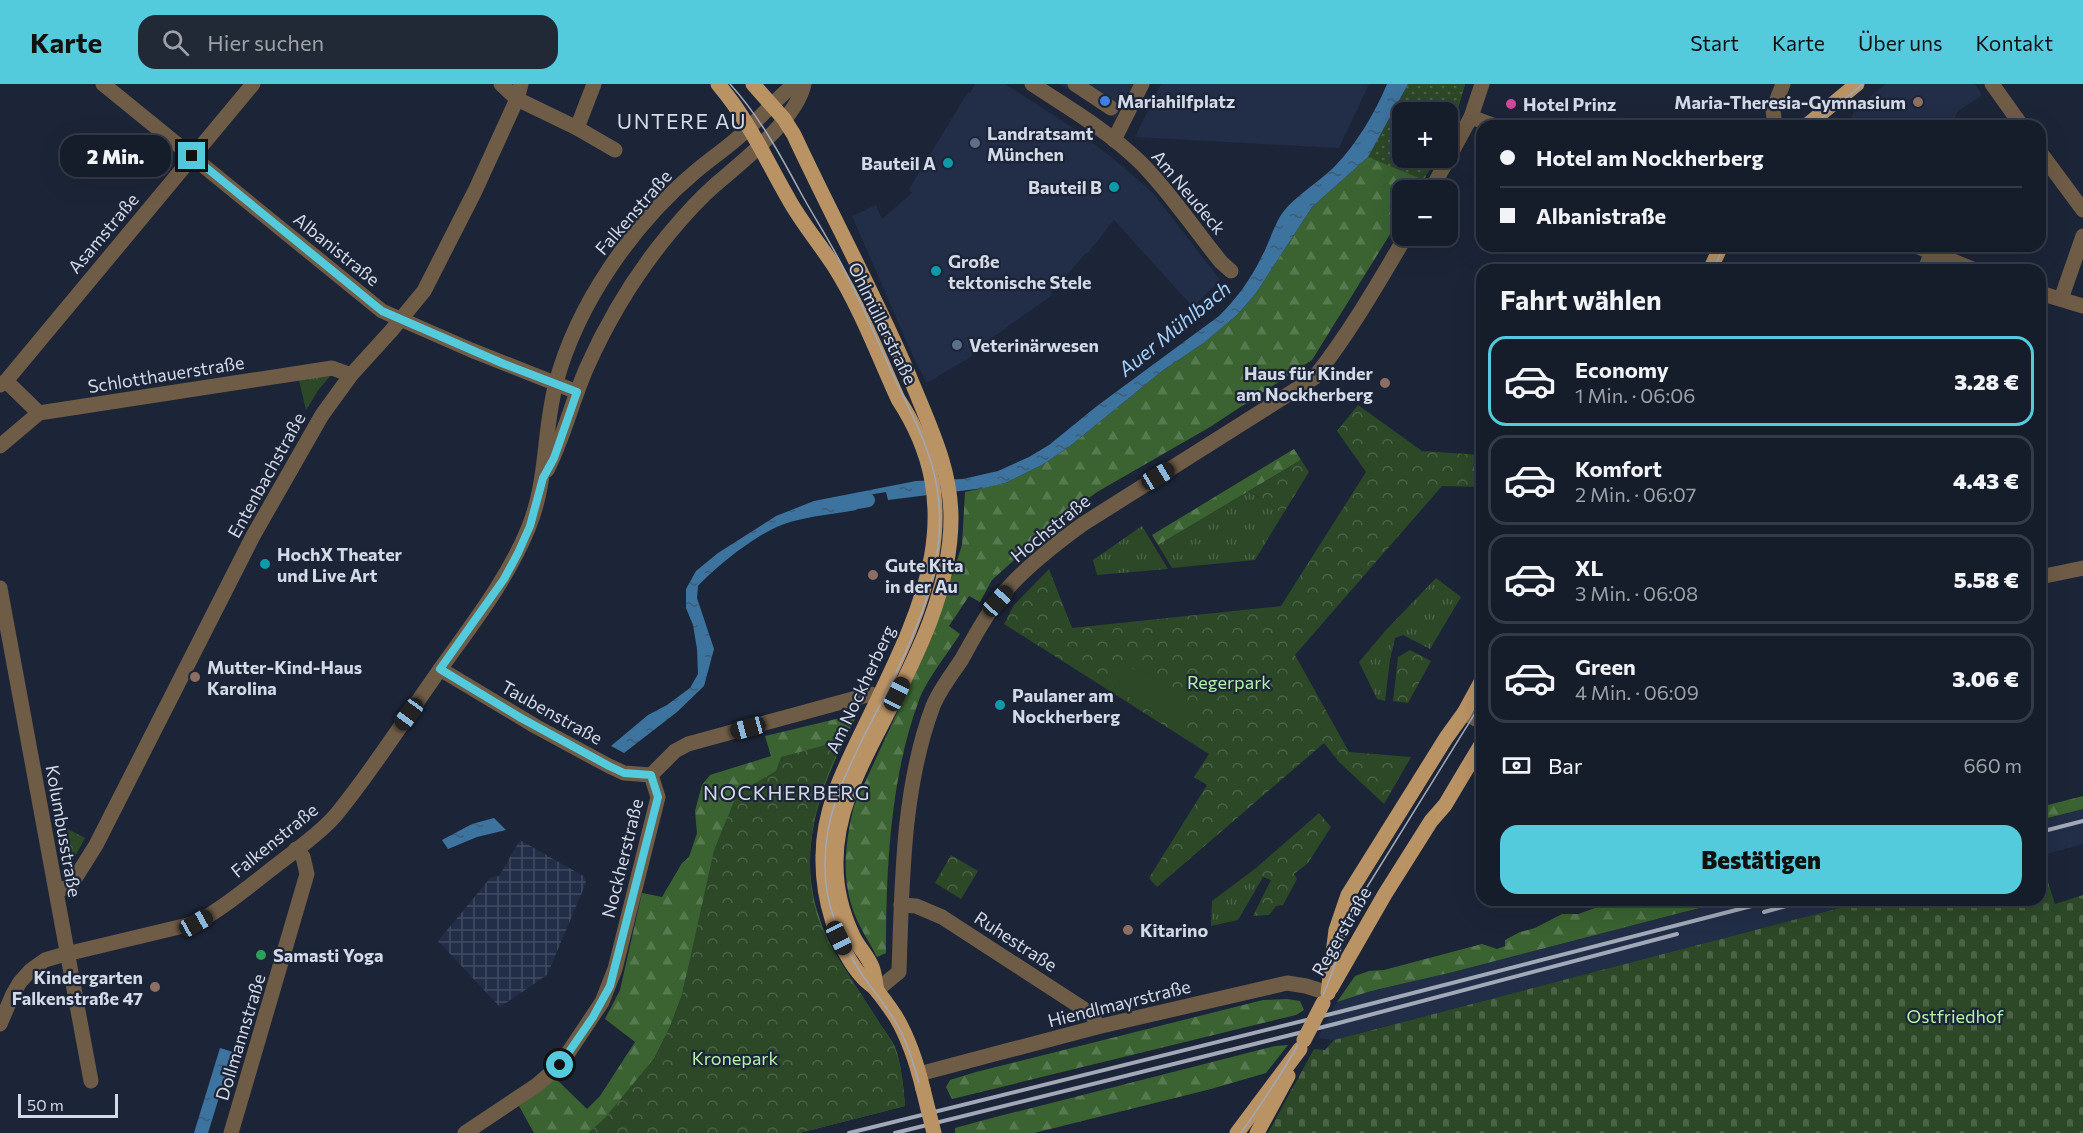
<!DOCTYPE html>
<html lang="de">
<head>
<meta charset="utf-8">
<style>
  :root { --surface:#151c2a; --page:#222936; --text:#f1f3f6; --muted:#9da1a8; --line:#343a47; --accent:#54cadd }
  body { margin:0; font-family:Commissioner,sans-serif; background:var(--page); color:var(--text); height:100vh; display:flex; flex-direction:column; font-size:22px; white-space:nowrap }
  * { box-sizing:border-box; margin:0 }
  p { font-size:20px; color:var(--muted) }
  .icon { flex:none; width:33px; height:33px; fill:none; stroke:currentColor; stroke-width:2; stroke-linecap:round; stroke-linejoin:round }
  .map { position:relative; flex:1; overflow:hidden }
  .sheet { position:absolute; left:1476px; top:180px; width:570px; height:642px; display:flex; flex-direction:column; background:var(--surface); border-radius:18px; box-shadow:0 6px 24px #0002,0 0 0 2px var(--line) }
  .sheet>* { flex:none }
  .guide { position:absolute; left:1476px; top:36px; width:570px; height:132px; border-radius:18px; box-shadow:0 6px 24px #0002,0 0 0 2px var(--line); display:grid; align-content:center; height:132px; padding:0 24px; background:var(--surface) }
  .buttons { position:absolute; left:1392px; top:18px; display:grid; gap:12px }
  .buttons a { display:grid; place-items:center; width:66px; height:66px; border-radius:12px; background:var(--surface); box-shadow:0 6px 24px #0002,0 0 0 2px var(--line); font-size:30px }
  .scale { position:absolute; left:18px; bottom:15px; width:100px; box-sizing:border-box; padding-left:6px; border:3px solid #d3d9e7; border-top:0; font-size:16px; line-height:21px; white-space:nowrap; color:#d3d9e7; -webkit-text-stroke:4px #1c2538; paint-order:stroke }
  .end { position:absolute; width:27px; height:27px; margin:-14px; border:8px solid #54cadd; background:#111; box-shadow:0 0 0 3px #111 }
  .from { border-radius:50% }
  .bubble { position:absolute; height:42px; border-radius:18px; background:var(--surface); box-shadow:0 6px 24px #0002,0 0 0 2px var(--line); font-size:20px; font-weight:800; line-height:42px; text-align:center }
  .car { position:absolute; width:18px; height:36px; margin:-18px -9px; border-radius:8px; box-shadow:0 0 4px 2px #0007; background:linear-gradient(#222 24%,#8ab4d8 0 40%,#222 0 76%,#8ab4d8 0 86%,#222 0) }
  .guide b { display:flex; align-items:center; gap:21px; height:57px; font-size:22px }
  .guide b+b { border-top:2px solid var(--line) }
  .guide i { width:15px; height:15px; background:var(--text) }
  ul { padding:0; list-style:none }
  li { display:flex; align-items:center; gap:18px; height:90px; margin:0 12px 9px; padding:0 12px; border:3px solid var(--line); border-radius:18px }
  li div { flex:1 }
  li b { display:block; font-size:22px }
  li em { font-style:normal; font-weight:800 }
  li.on { border-color:var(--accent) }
  li>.icon { width:54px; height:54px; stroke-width:1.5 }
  h2 { padding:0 24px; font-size:27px; line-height:72px }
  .pay { display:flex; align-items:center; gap:15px; height:66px; padding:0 24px; font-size:22px }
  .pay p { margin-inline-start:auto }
  .cta { display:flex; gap:12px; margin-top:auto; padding:12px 24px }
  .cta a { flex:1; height:69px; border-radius:18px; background:var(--accent); color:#111; font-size:24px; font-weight:800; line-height:69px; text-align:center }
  header { display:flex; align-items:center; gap:36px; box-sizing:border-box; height:84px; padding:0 30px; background:var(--accent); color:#111 }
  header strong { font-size:28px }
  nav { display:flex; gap:33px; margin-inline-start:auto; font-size:21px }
  .search { width:420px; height:54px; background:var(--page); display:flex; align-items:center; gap:15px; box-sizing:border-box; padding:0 21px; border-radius:18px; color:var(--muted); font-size:22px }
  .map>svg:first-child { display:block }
</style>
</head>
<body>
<header>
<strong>Karte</strong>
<div class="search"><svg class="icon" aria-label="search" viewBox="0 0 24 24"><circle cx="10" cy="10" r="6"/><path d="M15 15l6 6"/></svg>Hier suchen</div>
<nav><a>Start</a><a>Karte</a><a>Über uns</a><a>Kontakt</a></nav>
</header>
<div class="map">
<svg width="2083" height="1049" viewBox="0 0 2083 1049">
  <defs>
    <pattern id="industrial-grid" width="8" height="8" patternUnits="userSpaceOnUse" patternTransform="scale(1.5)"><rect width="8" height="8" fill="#222d47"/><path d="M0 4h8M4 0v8" fill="none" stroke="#414b62"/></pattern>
    <pattern id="grass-tufts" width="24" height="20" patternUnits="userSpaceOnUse" patternTransform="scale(1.5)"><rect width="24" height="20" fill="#2c4827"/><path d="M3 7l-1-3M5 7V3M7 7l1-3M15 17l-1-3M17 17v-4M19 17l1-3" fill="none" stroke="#4a6246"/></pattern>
    <pattern id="forest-firs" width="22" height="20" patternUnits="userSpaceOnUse" patternTransform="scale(1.5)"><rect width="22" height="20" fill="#3a6331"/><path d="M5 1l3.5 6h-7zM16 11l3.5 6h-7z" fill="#56794f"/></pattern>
    <pattern id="cemetery-stones" width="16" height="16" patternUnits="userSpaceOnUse" patternTransform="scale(1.5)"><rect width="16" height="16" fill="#2c4827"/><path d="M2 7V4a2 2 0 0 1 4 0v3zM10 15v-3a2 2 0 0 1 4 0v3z" fill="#4a6246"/></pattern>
    <pattern id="park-crowns" width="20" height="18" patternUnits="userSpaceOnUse" patternTransform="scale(1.5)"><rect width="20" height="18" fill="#2c4827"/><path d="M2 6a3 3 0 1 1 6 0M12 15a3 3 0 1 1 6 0" fill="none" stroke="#4a6246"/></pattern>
    <pattern id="garden-dots" width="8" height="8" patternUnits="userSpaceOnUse" patternTransform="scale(1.5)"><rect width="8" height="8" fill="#2c4827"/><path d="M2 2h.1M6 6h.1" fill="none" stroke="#4a6246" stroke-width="1.8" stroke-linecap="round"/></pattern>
    <pattern id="water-ripples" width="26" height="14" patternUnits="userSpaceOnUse" patternTransform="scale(1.5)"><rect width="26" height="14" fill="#3d739f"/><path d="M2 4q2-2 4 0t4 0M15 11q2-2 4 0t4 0" fill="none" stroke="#3e5c76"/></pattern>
  </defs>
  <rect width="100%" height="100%" fill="#1c2538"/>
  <g fill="#222d47">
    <polygon points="975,0 1005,0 1072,43 1115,76 1153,109 1220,196 1193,223 1114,136 1087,170 1086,169 1051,209 1052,211 971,269 972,272 927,299 916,279 852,132 876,121 882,135 912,109 909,105 968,8 970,9"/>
    <polygon points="1059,0 1133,0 1115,34"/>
    <polygon points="1161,0 1369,0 1339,64 1135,53"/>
    <polygon points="1886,0 1975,0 1982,11 1958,27 1951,42 1848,42 1855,25"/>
    <polygon points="2083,725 2083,760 2040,772 2040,736"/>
    <polygon points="1730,816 1870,816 1334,956 1318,954 1337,918 1371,907 1453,888"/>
  </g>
  <polygon fill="url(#industrial-grid)" points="520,756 585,793 586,799 547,891 500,923 438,857 491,793 499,792"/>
  <g fill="url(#grass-tufts)">
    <polygon points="332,290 319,305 306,326 299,296"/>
    <polygon points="1249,407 1283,430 1255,476 1172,484 1158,461"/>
    <polygon points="1142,442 1168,485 1097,491 1093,476"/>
    <polygon points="1436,494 1461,513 1430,565 1403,551 1395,554 1390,576 1385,617 1377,615 1359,578 1386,546"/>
    <polygon points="1256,784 1263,793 1238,836 1211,842 1212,817"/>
  </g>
  <g fill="url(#forest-firs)" fill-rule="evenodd">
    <path d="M1408,0H1465L1453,41L1448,52V28H1402V74H1436L1417,106H1402V131L1312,276L1210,343L1097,408L1056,438L992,496L980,518L969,512L949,542L960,550C948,569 927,595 919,616C890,694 886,786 886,869L877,873C869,857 857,840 852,823C841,789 846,755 854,722L933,551L962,461L965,408L1005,399L1042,381L1070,362L1162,287L1205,258L1238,230L1256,209L1312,123L1368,73Z"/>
    <polygon points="1294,365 1301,376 1158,461 1152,451"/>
    <path d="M853,631L856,633C811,719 786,793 843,882C855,902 868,920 880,940C885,947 891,955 895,963C902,982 903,1002 905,1022L799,1049H534L519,1022L554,993L587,1025L600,1012L635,958L605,935L620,906L642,809L662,813L682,779L689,773L697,749L695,727L702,701L710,691L771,672L765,652ZM687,888L660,1047L655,973L670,943L682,911Z"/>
    <polygon points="2083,712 2083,725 2040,736 2040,723"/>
    <polygon points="1596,816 1730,816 1453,888 1371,907 1337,918 1355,892 1369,887 1384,886 1482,860 1497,865 1505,862 1505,856 1520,848 1535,844 1562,830 1578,830 1595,824"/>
    <polygon points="1287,915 1300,917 1304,926 1296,931 952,1015 946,1003 950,996 976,988 1263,916"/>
    <polygon points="1288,961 1266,989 1211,1005 1034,1049 955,1049 955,1044 988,1035 1275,962"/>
  </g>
  <polygon fill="url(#cemetery-stones)" points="2040,773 2055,820 2083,811 2083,1049 1268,1049 1314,965 1325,966 1334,956 1870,816 2040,816"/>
  <g fill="url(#park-crowns)">
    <polygon points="1358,321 1422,367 1482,371 1482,403 1442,402 1295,571 1349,668 1411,673 1384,720 1339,678 1324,659 1157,803 1149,794 1207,701 1194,693 1209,670 1004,540 1014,521 1049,485 1072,544 1281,522 1366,388 1337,347"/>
    <polygon points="1301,376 1309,388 1283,430 1249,407"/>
    <polygon points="1410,566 1431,577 1408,619 1393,617 1398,573"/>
    <path d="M844,656C814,710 799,778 819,837C824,852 834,868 843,882C855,901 868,920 880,940C885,947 891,955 894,963C902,981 903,1002 905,1022L799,1049H588L605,1034L655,973L670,943L682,911L714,766L737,710L776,687L781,673Z"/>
    <polygon points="1319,729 1331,743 1308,779 1294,790 1297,795 1283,821 1276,822 1269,831 1253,832 1271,796 1263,793 1256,784"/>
    <polygon points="58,740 85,754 72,778 66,778 61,771"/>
    <polygon points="951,771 978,787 961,815 935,799"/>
  </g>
  <polygon fill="url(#garden-dots)" points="1408,0 1465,0 1453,41 1448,52 1448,28 1402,28 1402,74 1436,74 1424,96 1368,73"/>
  <g fill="#2c4827">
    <polygon points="1116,580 1162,593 1158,601 1137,618 1104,597"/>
    <polygon points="1168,598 1193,623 1174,642 1141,621"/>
  </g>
  <g fill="url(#water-ripples)">
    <path d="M1387,0H1408L1368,73L1312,123L1256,209L1238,230L1205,258L1162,287L1070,362L1042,381L1005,399L984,404L888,416L886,408L868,411L856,426C834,430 811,432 790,438C761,446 719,480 698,502L697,514L714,565L704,602L677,628L624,669L611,662L648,631L667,621L690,604L698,590L697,565L693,541L686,524V505L696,487L718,469L776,432L814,417L916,397L963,395L998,387L1029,373L1049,361L1097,322L1219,232C1237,214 1251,195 1262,172C1269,159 1273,144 1281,131C1294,112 1320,98 1336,81C1357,59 1375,29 1387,0Z"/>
    <polygon points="494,734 506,746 477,753 448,765 442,756 472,740"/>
    <polygon points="220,964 233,968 208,1049 194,1049"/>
  </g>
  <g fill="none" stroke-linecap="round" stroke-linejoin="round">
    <polyline stroke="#3d739f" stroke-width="14" points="846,420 868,416"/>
    <g stroke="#6f5c47" stroke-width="15">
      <polyline points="103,0 382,227 471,266 577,308"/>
      <polyline points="501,0 517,15 577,44 615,66"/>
      <path d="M1032,0C1069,24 1108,47 1140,78C1170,108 1194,145 1221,178L1231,187"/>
      <polyline points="1075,0 1111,24"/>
      <polyline points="1992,0 2022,42"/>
      <polyline points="1471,33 1495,42"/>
      <polyline points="1775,42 1773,26 1783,0"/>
      <polyline points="577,44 594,0"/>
      <polyline points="1114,56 1142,0"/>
      <polyline points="2040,68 2083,126"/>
      <polyline points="1431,106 1471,33 1482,0"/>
      <polyline points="1916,162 1975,186"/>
      <polyline points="1925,186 1931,169"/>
      <polyline points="2040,209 2083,222"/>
      <polyline points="2061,215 2083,152"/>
      <polyline points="6,297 39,329"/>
      <polyline points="0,301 6,297 253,0"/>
      <polyline points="39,329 332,284 351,291"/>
      <polyline points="0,362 39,329"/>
      <path d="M547,386C564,353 572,317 587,283C608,236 635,191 668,151C682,134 698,116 715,101C742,78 797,35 804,0"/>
      <polyline points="2040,493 2083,484"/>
      <polyline points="0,504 91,997"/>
      <polyline points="440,585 535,642 609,682 624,689 651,691"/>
      <polyline points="1464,629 1482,638"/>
      <polyline points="651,691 675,667 688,660 871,610 878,614"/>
      <polyline points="56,805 69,804 96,761 253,452 322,331 351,291 391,247 424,207 475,107 517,15 521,0"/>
      <polyline points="901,821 916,822 942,833 1093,931 1097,943"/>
      <path d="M877,906L899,888C902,801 902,704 933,622C940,605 952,590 962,575C973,555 984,534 998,516C1019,488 1054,461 1083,440L1314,294C1349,250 1377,201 1406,152"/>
      <path d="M0,940L13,910L20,898L31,886L45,876L62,871L196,839C227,822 254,798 282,777C300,763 320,749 335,732C373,686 406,633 441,584C473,539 507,496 528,445C548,397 543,348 556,299C577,220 633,140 695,88C710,75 727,64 741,51C760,35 775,15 795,0"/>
      <polyline points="919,990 1097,943 1287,899 1306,902 1328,909"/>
      <polyline points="231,1049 307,790 303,773 296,765"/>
      <polyline points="465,1049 537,1001 560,981 602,918 615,885 658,713 651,691"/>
    </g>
    <g stroke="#ba9365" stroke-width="15">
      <path d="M718,0C748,35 765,74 788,114C801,138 819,159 834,182C860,223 878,271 898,315C976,433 915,537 862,648C843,687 823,727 823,772C822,812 836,865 864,895C868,899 874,902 877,907C884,915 890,924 896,933C909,955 917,980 923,1005"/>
      <path d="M753,0L784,35L794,51C833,135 878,216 913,301C931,345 951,386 951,434C951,505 917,572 885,634C861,681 835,727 836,781C836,806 842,829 853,852C858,863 868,872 872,883C875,890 875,899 877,906"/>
      <polyline points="1806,42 1857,0"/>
      <polyline points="1710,186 1721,162"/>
      <polyline points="1331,904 1385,810 1431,737 1445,721 1482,659"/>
      <polyline points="1328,909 1336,846 1348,811 1446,654 1464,629 1482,596"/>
      <polyline points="1237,1049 1300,965"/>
      <polyline points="1257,1049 1288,992"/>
    </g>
    <g stroke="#a1a8b7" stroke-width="1.5">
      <path d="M730,0C760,33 781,72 802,111C817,138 834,164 847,191C864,224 878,258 893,291C910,327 931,364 937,404C944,445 936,489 922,528C906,572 884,613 863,654C843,695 825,732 825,779C824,820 841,859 863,892C875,909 889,925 899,944C916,977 922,1014 931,1049"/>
      <polyline points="1812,42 1863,0"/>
      <polyline points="1713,186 1724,162"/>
      <path d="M1241,1049C1272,1005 1301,961 1323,911C1337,880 1345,847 1359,816L1482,618"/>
    </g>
    <g stroke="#a1a8b7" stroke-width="4">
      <polyline points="2040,748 2083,737"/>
      <polyline points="1764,828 1809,816"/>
      <polyline points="849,1049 1339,928 1775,816"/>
      <polyline points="895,1049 1335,940 1677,850"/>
    </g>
    <g stroke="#ba9365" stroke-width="15">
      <polyline points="1304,956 1323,919"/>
      <polyline points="923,1005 934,1049"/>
    </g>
  </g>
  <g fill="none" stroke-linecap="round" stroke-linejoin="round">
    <polyline stroke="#54cadd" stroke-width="8" points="192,72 382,227 504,280 577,308 554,374 543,394 530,442 518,469 504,495 440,585 521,634 609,682 624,689 651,691 658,713 610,902 593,933 560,981"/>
  </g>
  <circle fill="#3f7fe0" stroke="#1c2538" stroke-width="2" cx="1105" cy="17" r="6"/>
  <g fill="#8d6e63" stroke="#1c2538" stroke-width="2">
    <circle cx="1918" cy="18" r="6"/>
    <circle cx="1385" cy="299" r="6"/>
    <circle cx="873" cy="491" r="6"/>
    <circle cx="195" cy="593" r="6"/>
    <circle cx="1128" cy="846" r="6"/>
    <circle cx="155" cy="903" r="6"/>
  </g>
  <circle fill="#d1479c" stroke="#1c2538" stroke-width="2" cx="1511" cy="20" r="6"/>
  <g fill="#5c6f8a" stroke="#1c2538" stroke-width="2">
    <circle cx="975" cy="59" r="6"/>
    <circle cx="957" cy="261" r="6"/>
  </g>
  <g fill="#0f9aa8" stroke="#1c2538" stroke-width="2">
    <circle cx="948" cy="79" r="6"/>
    <circle cx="1114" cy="103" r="6"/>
    <circle cx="936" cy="187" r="6"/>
    <circle cx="265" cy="480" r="6"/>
    <circle cx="1000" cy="621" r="6"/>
  </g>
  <circle fill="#2e9e5b" stroke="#1c2538" stroke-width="2" cx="261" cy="871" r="6"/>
  <g text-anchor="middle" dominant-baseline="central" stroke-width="4.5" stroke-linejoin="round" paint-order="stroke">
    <g font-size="18" font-weight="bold" fill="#d3d9e7" stroke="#1c2538" text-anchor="start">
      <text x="1117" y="17">Mariahilfplatz</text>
      <text x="1906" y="18" text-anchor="end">Maria-Theresia-Gymnasium</text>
      <text x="1523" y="20">Hotel Prinz</text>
      <text x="987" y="49">Landratsamt<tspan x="987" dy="21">München</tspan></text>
      <text x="936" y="79" text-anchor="end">Bauteil A</text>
      <text x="1102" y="103" text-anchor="end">Bauteil B</text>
      <text x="948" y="177">Große<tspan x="948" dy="21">tektonische Stele</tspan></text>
      <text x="969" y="261">Veterinärwesen</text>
      <text x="1373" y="289" text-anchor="end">Haus für Kinder<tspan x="1373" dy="21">am Nockherberg</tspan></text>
      <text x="277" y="470">HochX Theater<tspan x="277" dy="21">und Live Art</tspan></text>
      <text x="885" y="481">Gute Kita<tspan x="885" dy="21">in der Au</tspan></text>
      <text x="207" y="583">Mutter-Kind-Haus<tspan x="207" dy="21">Karolina</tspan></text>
      <text x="1012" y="611">Paulaner am<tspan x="1012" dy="21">Nockherberg</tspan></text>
      <text x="1140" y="846">Kitarino</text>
      <text x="273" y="871">Samasti Yoga</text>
      <text x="143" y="893" text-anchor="end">Kindergarten<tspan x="143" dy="21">Falkenstraße 47</tspan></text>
    </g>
    <g font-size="18" fill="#d3d9e7" stroke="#1c2538">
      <text transform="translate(1189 108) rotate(50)">Am Neudeck</text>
      <text transform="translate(633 128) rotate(-49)">Falkenstraße</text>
      <text transform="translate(103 149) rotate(-50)">Asamstraße</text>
      <text transform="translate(337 165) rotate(39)">Albanistraße</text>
      <text transform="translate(883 239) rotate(64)">Ohlmüllerstraße</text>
      <text transform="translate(166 290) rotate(-9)">Schlotthauerstraße</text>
      <text transform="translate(266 391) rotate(-61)">Entenbachstraße</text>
      <text transform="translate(1050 444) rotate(-39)">Hochstraße</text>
      <text transform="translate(860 605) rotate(-65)">Am Nockherberg</text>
      <text transform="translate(552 628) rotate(29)">Taubenstraße</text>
      <text transform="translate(64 747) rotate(80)">Kolumbusstraße</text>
      <text transform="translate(274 756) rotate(-39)">Falkenstraße</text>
      <text transform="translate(622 774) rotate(-76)">Nockherstraße</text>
      <text transform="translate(1341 847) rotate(-60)">Regerstraße</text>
      <text transform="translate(1016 857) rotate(33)">Ruhestraße</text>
      <text transform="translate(1119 919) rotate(-14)">Hiendlmayrstraße</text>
      <text transform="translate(240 953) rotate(-73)">Dollmannstraße</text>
    </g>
    <g font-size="18" fill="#b3f3a6" stroke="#1c2538">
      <text x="1229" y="598">Regerpark</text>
      <text x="1955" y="932">Ostfriedhof</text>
      <text x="735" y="974">Kronepark</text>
    </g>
    <g font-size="20" font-style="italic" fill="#a4d0f8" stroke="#1c2538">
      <text transform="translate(1174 244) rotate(-39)">Auer Mühlbach</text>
    </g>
    <g font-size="20" letter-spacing="1.5" fill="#d3d9e7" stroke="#1c2538">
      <text x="787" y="708">NOCKHERBERG</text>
    </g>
    <g font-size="21" letter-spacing="1.5" fill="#d3d9e7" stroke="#1c2538">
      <text x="682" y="36">UNTERE AU</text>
    </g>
  </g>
</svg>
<div class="buttons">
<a>+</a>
<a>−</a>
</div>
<div class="scale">50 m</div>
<i class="end from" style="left:560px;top:981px"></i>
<i class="end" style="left:192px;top:72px"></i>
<div class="bubble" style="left:60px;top:51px;width:111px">2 Min.</div>
<i class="car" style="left:1158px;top:392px;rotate:59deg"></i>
<i class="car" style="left:998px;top:517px;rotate:42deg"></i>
<i class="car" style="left:897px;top:610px;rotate:26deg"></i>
<i class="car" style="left:409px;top:630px;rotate:216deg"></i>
<i class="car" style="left:748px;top:644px;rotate:255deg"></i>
<i class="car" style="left:196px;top:839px;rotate:61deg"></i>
<i class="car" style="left:839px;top:854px;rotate:154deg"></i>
<div class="guide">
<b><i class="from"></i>Hotel am Nockherberg</b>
<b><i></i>Albanistraße</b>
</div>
<section class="sheet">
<h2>Fahrt wählen</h2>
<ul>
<li class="on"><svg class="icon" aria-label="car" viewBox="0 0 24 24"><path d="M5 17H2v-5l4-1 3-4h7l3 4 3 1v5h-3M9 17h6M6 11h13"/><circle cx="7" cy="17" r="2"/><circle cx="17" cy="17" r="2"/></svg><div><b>Economy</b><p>1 Min. · 06:06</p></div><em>3.28 €</em></li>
<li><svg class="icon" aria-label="car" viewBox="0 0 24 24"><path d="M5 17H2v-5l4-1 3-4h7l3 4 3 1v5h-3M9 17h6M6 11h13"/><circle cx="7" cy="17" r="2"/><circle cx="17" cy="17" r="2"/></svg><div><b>Komfort</b><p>2 Min. · 06:07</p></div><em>4.43 €</em></li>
<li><svg class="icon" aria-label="car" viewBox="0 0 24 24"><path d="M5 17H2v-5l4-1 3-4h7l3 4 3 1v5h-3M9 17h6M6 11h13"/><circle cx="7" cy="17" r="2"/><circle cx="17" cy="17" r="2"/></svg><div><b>XL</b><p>3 Min. · 06:08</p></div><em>5.58 €</em></li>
<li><svg class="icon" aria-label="car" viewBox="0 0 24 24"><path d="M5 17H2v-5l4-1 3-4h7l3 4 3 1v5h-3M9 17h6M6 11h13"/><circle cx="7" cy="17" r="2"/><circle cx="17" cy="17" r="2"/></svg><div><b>Green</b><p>4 Min. · 06:09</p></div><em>3.06 €</em></li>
</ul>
<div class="pay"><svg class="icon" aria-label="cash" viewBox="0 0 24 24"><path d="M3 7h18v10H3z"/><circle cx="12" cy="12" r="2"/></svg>Bar<p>660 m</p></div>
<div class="cta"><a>Bestätigen</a></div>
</section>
</div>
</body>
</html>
